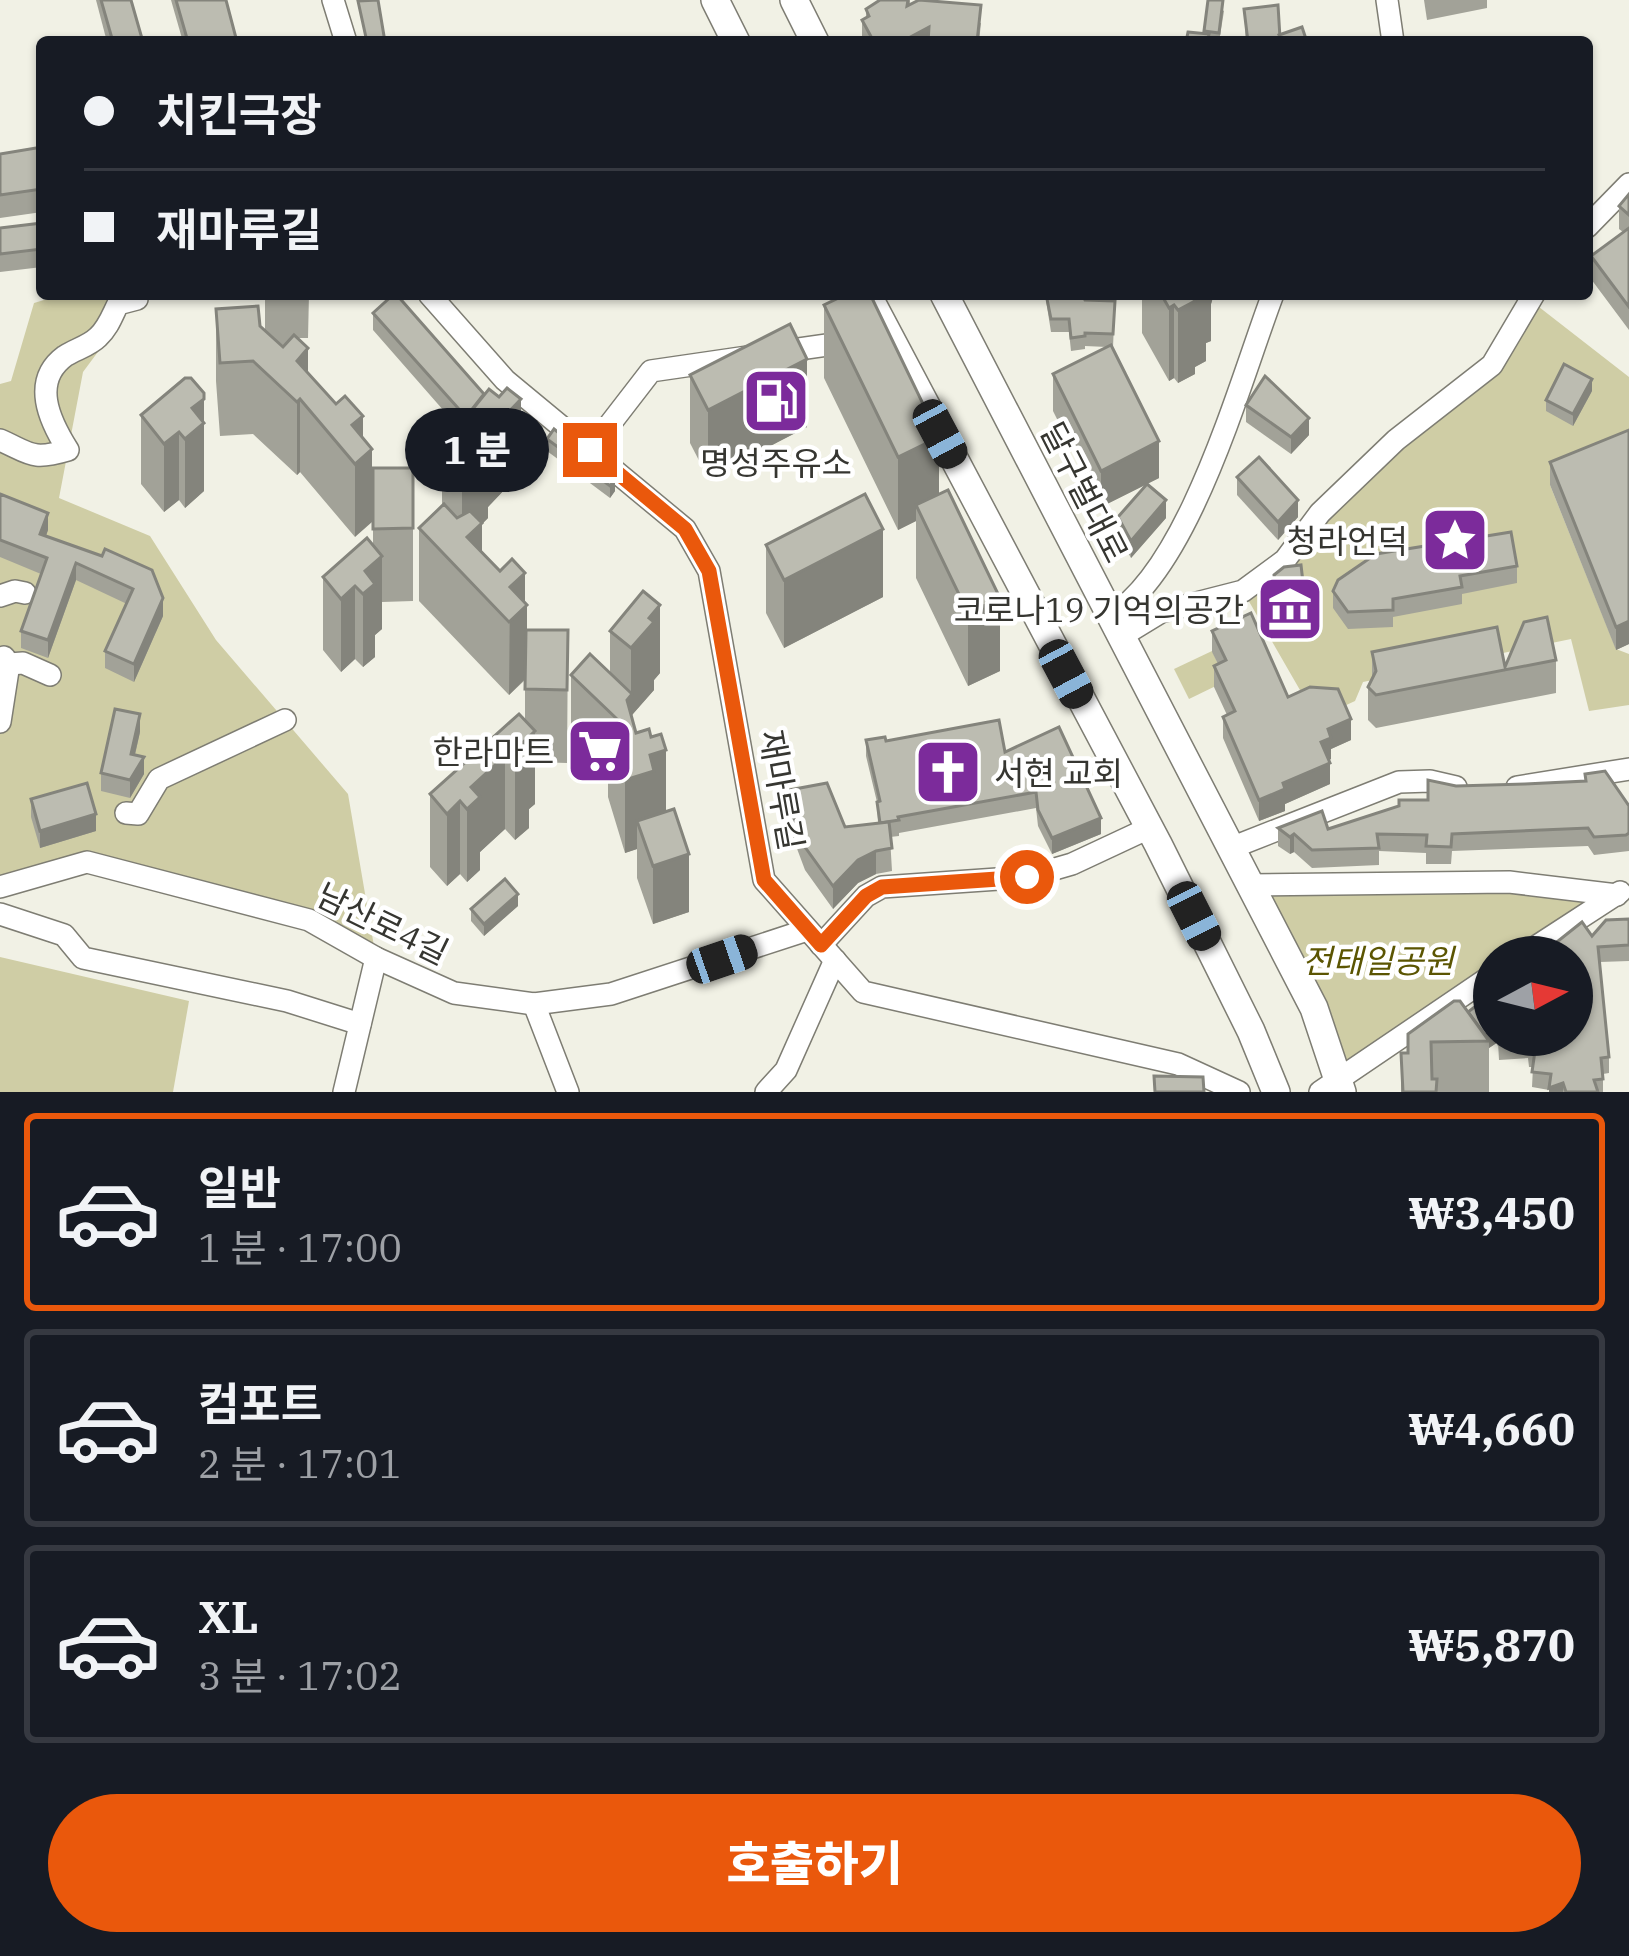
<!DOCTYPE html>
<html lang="ko">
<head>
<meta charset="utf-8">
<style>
  :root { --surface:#171b24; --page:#20242c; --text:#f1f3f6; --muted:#9ea1a6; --line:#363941; --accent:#ea580c }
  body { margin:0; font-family:"IBM Plex Serif","Noto Sans KR",serif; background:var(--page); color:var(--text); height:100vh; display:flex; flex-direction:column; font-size:45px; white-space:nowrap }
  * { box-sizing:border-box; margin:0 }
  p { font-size:39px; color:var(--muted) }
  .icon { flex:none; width:66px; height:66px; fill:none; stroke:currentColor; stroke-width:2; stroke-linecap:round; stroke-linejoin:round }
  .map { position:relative; height:1092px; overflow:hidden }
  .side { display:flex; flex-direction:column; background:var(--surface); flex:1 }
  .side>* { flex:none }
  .top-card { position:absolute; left:36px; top:36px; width:1557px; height:264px; border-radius:12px; box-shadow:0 3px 9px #0004; display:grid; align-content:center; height:264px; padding:0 48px; background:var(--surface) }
  .needle { width:78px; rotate:83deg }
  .buttons { position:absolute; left:1473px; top:936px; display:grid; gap:24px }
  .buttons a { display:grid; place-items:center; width:120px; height:120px; border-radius:50%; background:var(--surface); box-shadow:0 3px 9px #0004; font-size:60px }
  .end { position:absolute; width:54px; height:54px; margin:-27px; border:15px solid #ea580c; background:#fff; box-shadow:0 0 0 6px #fff }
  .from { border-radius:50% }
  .bubble { position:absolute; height:84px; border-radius:42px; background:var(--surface); box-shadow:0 3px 9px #0004; font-size:39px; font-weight:800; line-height:84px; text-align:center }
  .car { position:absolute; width:36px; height:72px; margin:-36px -18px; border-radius:15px; box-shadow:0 0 9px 3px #0007; background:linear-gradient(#222 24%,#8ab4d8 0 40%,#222 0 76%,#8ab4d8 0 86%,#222 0) }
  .top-card b { display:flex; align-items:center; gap:42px; height:114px; font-size:45px }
  .top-card b+b { border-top:3px solid var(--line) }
  .top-card i { width:30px; height:30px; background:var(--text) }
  ul { padding:21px 0 0; list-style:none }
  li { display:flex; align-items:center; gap:36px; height:198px; margin:0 24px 18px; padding:0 24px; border:6px solid var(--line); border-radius:12px }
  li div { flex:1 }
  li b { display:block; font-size:45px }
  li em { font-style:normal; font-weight:800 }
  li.active { border-color:var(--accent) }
  li>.icon { width:108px; height:108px; stroke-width:1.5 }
  .cta { display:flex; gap:24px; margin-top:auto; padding:24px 48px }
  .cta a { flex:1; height:138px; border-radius:72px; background:var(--accent); color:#fff; font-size:48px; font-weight:800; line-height:138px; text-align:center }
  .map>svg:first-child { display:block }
</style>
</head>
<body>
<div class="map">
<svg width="1629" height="1092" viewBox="0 0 1629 1092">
  <rect width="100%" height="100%" fill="#f1f1e5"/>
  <g fill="#cfcda5">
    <polygon points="64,294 141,294 83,372 59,498 150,536 216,640 348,794 376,958 309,920 88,862 0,886 0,384 11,381 34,303"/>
    <polygon points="1530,300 1629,377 1629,440 1550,485 1616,649 1629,654 1629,705 1589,711 1571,639 1363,682 1355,701 1342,707 1308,704 1243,591 1320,513 1492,365"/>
    <polygon points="1212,651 1226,681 1189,699 1174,669"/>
    <polygon points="1248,885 1617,895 1521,957 1494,957 1494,974 1340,1078"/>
    <polygon points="0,957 189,1001 173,1092 0,1092"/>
  </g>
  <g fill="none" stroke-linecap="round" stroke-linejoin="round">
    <defs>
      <g id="minor">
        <polyline points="333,0 346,42"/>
        <polyline points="1387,0 1393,42"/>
        <polyline points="1587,227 1629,184"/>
        <polyline points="429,294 505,380 685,529 709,571 764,880 863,992 1178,1064 1239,1092"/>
        <polyline points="778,352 848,342"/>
        <path d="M0,440C30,453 31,461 68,450C49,420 31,381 65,356C76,349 89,346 98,337C108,328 112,316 118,304L137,299"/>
        <polyline points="590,450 651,371 747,357"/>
        <polyline points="0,596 15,591 25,593"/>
        <path d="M1109,617C1189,571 1240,381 1273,294"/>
        <polyline points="1120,637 1161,612 1243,591 1285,560 1320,513 1396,440 1492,365 1534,294"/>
        <polyline points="4,657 9,664 23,663 50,675"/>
        <polyline points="0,667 9,664 0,722"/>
        <polyline points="1517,787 1629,769"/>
        <polyline points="126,813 138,814 159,779 285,720"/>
        <polyline points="1231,848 1399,782 1430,781 1456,787"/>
        <polyline points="1248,885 1509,882 1617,895"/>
        <polyline points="0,887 87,862 309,920 376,958 454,993 534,1004 611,994 807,930"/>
        <polyline points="0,914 64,935 83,958 287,1001 360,1024"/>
        <polyline points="821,945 866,896 882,887 1027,877 1072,864 1149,828"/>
        <polyline points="1520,957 1620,892"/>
        <polyline points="534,1004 568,1092"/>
        <polyline points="344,1092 376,958"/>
        <polyline points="766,1092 786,1070 835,960"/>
        <polyline points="1320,1092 1494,974"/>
      </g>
      <g id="major">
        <polyline points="715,0 736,42"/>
        <polyline points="794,0 815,42"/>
        <polyline points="867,294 1158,844 1251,1031 1276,1092"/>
        <polyline points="944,294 1314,1008 1342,1092"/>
      </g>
    </defs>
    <use href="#minor" stroke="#7e7d73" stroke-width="24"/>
    <use href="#major" stroke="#7e7d73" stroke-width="30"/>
    <use href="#minor" stroke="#fff" stroke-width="21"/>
    <use href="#major" stroke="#fff" stroke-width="27"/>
  </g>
  <g fill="#a2a298">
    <polygon points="96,0 131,0 143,42 107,42"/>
    <polygon points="171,0 226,0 236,42 183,42"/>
    <polygon points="910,0 910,5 981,23 979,42 864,42 862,37 862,20 866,18 866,9"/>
    <polygon points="1208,0 1224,11 1219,42 1186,42 1204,33"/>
    <polygon points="1424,0 1487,0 1487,8 1427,20"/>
    <polygon points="1244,9 1282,34 1307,42 1246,42"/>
    <polygon points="42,147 42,212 0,218 0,154"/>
    <polygon points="1629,194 1629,330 1591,279 1591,256 1623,232 1619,229 1619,206"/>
    <polygon points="42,223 42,267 0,272 0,228"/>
    <polygon points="265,294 309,294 308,338 298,338 308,373 336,404 363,416 355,537 300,472 297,475 253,434 220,436 216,381 216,309 260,326 265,331"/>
    <polygon points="1045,294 1082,294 1085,300 1115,301 1113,347 1112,347 1159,478 1147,484 1166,518 1131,558 1118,535 1118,517 1147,484 1101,507 1053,411 1053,374 1107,347 1085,346 1085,349 1071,351 1069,332 1051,332"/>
    <polygon points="1142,294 1214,294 1211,304 1211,341 1206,343 1206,361 1195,367 1195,374 1178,383 1174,378 1169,381 1142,333"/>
    <polygon points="824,305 939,494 1000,671 968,686 916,578 916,521 898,530 824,378"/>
    <polygon points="373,313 521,472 488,507 488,518 482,524 482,552 525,602 527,630 568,630 567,763 535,762 535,804 529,809 529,828 515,840 505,829 480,852 480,870 467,882 460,874 447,886 430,867 430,794 525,720 525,680 509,695 419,601 419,528 442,507 442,447 458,427 373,330"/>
    <polygon points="690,375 807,427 708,478 690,443"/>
    <polygon points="1592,391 1573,426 1546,411 1546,400"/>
    <polygon points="204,393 204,491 185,508 179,500 164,512 141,484 141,415"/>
    <polygon points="1246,405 1309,435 1291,454 1246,422"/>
    <polygon points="1629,430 1629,644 1616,650 1550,485 1550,462"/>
    <polygon points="547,439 615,491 610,498 547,451"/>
    <polygon points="373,468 413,468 413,601 382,602 382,629 375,635 375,657 363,667 355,659 341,672 323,650 323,577 373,544"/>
    <polygon points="1237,477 1298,517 1278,540 1237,495"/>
    <polygon points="0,494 48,530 46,536 102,556 163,616 134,682 105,668 105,651 127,604 76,580 48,658 21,648 21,631 41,574 0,557"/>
    <polygon points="766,545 883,597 784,648 766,613"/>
    <polygon points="1517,566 1517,583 1462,594 1462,604 1393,617 1393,627 1348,629 1333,608 1333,591"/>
    <polygon points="1274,575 1308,626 1308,638 1280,641"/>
    <polygon points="610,631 660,673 654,680 654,690 632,715 632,720 666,811 689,912 653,924 637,878 637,849 625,853 608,797 608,783 571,748 571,675 610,673"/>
    <polygon points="1212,631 1288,697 1351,740 1331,749 1331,759 1329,760 1330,784 1285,804 1285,811 1259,821 1223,738 1223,717 1227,715 1214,687 1214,666 1218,664 1212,652"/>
    <polygon points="1372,652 1505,667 1556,660 1556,693 1376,728 1368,720 1368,687 1372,679"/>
    <polygon points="140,732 135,755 144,774 130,798 101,791 101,773"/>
    <polygon points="866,740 1005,752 1101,834 1052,854 1038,826 1036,808 899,833 899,836 890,837 892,871 876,874 858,883 833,909 805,870 784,814 784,791 845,827 878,823 877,802 866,756"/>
    <polygon points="1456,786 1629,806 1629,851 1594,855 1588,846 1452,851 1451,864 1426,864 1426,853 1379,851 1379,865 1312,868 1294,852 1290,854 1278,846 1278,828 1328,829 1399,806 1428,800"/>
    <polygon points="31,799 96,831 40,848 31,817"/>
    <polygon points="518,906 484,936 471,921 471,909"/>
    <polygon points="1629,919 1629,961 1600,962 1609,1057 1609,1073 1603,1074 1603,1092 1549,1092 1549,1090 1532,1087 1533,1067 1529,1067 1528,1058 1499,1060 1498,1042 1489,1048 1489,1092 1401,1092 1401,1053 1408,1053 1468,1012 1592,936"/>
  </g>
  <g fill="#84847c">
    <polygon points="929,27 929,42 901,42"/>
    <polygon points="1195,294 1214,294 1211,304 1211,341 1206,343 1206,361 1195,367 1195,374 1178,383 1178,310"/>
    <polygon points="1174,305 1174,378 1169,381 1169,308"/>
    <polygon points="308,348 308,409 300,399 300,472 297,475 297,361"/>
    <polygon points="807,359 807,427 708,478 708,410"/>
    <polygon points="1592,379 1592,391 1573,426 1573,414"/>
    <polygon points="204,399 204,491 185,508 185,439 192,408"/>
    <polygon points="521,399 521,472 488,507 488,518 482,524 482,593 462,543 462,470 482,440"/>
    <polygon points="363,416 363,457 372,449 372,522 355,537 355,464 352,425"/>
    <polygon points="1309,418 1309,435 1291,454 1291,437"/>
    <polygon points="179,432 179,500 164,512 164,444"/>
    <polygon points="939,437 939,510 916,505 916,521 898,530 898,457"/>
    <polygon points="1159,441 1159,478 1101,507 1101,471"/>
    <polygon points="615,479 615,491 610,498 610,486"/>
    <polygon points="1166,500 1166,518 1131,558 1131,541"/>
    <polygon points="1298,500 1298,517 1278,540 1278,522"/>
    <polygon points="48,513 48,530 40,552 40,534"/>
    <polygon points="883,529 883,597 784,648 784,580"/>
    <polygon points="382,556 382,629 375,635 375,657 363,667 363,594 365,571"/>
    <polygon points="76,563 76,580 48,658 48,640"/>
    <polygon points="525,573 525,607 527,605 527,677 509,695 510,587"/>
    <polygon points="355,586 355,659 341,672 341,599"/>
    <polygon points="163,598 163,616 134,682 134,664"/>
    <polygon points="1000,598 1000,671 968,686 968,613"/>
    <polygon points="660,605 660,673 654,680 654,690 632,715 632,767 627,700 631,696 631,648 649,618"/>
    <polygon points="1629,621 1629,644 1616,650 1616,627"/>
    <polygon points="140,714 140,732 131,771 131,754"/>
    <polygon points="1351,719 1351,740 1331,749 1331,759 1321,764 1321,742 1328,729"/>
    <polygon points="535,731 535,804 529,809 529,828 515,840 515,767 520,745"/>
    <polygon points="666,750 666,823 637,821 637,849 625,853 625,780 650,755"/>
    <polygon points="505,756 505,829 480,852 480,870 467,882 467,809 471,787"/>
    <polygon points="144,757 144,774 130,798 130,780"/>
    <polygon points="1330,763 1330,784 1285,804 1285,811 1259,821 1259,800 1283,783"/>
    <polygon points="460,801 460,874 447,886 447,814"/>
    <polygon points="96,814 96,831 40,848 40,831"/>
    <polygon points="1101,818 1101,834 1052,854 1052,838"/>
    <polygon points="1294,834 1294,852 1290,854 1290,837"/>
    <polygon points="876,851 876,874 858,883 833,909 833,886 858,860"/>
    <polygon points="689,854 689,912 653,924 653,866"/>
    <polygon points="518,894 518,906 484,936 484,924"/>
    <polygon points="1494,1029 1494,1035 1498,1035 1498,1042 1489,1048 1489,1041 1481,1037"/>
    <polygon points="1563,1083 1563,1092 1549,1092 1549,1088"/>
  </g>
  <g fill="#bcbcb1" stroke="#84847c" stroke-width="3">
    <polygon points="101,0 131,0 143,42 113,42"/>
    <polygon points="176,0 226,0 236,38 221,42 188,42"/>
    <polygon points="378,0 385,42 367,42 358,1"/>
    <polygon points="880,0 908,0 907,6 919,0 981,5 977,42 928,42 929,27 901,42 884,42 883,40 874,42 862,20 869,16 866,9"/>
    <polygon points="1208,0 1223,0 1219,33 1204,31"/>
    <polygon points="1278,5 1280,38 1248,42 1244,9"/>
    <polygon points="1302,27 1307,42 1282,42 1279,35"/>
    <polygon points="1188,32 1209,34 1207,42 1186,42"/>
    <polygon points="42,147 42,189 0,195 0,154"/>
    <polygon points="1629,194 1629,215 1619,206"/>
    <polygon points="42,223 42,249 0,254 0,228"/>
    <polygon points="1629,228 1629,307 1591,256"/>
    <polygon points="394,294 396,294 484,394 466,417 373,313"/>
    <polygon points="847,294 870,294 939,437 898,457 824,305"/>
    <polygon points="1046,294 1082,294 1085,300 1115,301 1113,334 1085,333 1085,336 1071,338 1069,319 1051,319"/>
    <polygon points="1161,294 1195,294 1192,296 1195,301 1178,310 1174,305 1169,308"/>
    <polygon points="258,306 260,326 283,347 294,335 308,348 297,361 336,404 345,396 363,416 352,425 372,449 355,464 300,399 297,402 253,361 220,363 216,309"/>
    <polygon points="790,324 807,359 708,410 690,375"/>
    <polygon points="1111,345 1159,441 1101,471 1053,374"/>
    <polygon points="1564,364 1592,379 1573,414 1546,400"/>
    <polygon points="1265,376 1309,418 1291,437 1246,405"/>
    <polygon points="185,378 191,378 204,393 204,399 192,408 204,423 185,439 179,432 164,444 141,415"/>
    <polygon points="507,388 521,399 482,440 488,445 462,470 442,453 442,447 489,389 499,397"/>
    <polygon points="554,429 615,479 610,486 547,439"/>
    <polygon points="1629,430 1629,621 1616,627 1550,462"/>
    <polygon points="1259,457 1298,500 1278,522 1237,477"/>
    <polygon points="373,468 413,468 413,528 373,529"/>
    <polygon points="1147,484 1166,500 1131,541 1118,517"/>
    <polygon points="948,490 1000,598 968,613 916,505"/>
    <polygon points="0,494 48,513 40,534 102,556 105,549 152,570 163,598 134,664 105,651 133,589 76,563 48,640 21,631 47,558 0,540"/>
    <polygon points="865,494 883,529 784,580 766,545"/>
    <polygon points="444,504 457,518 470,511 482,523 467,537 500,571 512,559 525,573 510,587 527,605 509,622 419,528"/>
    <polygon points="1511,532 1517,566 1460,576 1462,587 1393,599 1393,610 1348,612 1333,591 1338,580 1376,554"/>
    <polygon points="367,538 382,556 365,571 375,584 363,594 355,586 341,599 323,577"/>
    <polygon points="1301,565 1308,626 1280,629 1274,575 1284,567"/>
    <polygon points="643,591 660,605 649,618 654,622 631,648 610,631"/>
    <polygon points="1251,613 1288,697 1310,687 1338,689 1351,719 1328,729 1331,738 1321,742 1330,763 1283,783 1285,789 1259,800 1223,717 1235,711 1214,666 1226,660 1212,631"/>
    <polygon points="1547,617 1556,660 1376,695 1368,687 1376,671 1372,652 1497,627 1505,667 1524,622"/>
    <polygon points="526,630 568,630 567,690 525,689"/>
    <polygon points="590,654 632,694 627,700 636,733 649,729 651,737 661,734 666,750 650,755 654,771 625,780 608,724 619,721 571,675"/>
    <polygon points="115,709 140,714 131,754 144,757 130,780 101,773"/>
    <polygon points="519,714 535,731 520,745 529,755 515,767 505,756 471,787 480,797 467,809 460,801 447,814 430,794"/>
    <polygon points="999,720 1005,752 1059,727 1101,818 1052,838 1038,810 1036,792 898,817 899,820 880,823 877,802 880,801 866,740 885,737 886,741"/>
    <polygon points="1605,771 1629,806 1629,833 1626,835 1594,837 1588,828 1452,834 1451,847 1426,846 1427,835 1377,834 1379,848 1312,850 1294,834 1290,837 1278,828 1322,811 1328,829 1399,806 1399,800 1428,800 1428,780 1456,786 1525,784 1586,781 1585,774"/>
    <polygon points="87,783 96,814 40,831 31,799"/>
    <polygon points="827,783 845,827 889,822 892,848 876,851 858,860 833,886 805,847 784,791"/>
    <polygon points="674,809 689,854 653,866 637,821"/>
    <polygon points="505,879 518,894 484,924 471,909"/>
    <polygon points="1629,919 1629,945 1598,947 1609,1057 1601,1058 1603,1079 1594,1080 1598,1092 1566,1092 1563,1083 1549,1088 1551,1074 1532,1072 1535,1051 1529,1051 1528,1042 1499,1044 1499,1035 1572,1035 1572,957 1538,957 1582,922 1592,936 1606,920"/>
    <polygon points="1494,992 1494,1029 1485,1035 1468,1012"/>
    <polygon points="1454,1001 1460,1001 1489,1041 1431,1042 1432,1079 1437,1079 1436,1092 1403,1092 1401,1053 1408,1053 1408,1034"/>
    <polygon points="1154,1076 1203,1077 1204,1092 1155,1092"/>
  </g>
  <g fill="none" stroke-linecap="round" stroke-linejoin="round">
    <polyline stroke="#ea580c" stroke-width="15" points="590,450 685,529 709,571 764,880 821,945 866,896 882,887 1027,877"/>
  </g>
  <defs>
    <symbol id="fuel-square" viewBox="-11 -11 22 22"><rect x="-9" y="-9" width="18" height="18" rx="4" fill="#7c2b9b" stroke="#fff"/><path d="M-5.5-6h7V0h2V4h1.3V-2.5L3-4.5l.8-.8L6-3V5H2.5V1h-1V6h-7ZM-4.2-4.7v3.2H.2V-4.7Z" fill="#fff"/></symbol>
    <symbol id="sight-square" viewBox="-11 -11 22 22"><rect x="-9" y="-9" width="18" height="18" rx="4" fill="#7c2b9b" stroke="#fff"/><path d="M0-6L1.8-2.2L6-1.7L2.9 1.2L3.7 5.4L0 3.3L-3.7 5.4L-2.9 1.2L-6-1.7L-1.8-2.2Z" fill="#fff"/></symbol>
    <symbol id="museum-square" viewBox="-11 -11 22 22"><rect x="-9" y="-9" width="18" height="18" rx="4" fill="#7c2b9b" stroke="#fff"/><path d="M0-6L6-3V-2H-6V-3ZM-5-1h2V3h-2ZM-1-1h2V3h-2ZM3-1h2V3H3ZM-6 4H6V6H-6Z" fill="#fff"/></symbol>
    <symbol id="supermarket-square" viewBox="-11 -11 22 22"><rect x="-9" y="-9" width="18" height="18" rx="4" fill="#7c2b9b" stroke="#fff"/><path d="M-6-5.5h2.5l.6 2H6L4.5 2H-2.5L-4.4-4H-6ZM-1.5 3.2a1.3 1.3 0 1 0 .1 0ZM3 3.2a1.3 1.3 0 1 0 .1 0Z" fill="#fff"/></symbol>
    <symbol id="church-square" viewBox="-11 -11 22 22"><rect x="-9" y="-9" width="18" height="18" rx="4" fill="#7c2b9b" stroke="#fff"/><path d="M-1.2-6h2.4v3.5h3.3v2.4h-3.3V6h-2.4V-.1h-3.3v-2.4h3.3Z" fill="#fff"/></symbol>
  </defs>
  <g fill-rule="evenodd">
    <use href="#fuel-square" x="738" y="363" width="76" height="76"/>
    <use href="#sight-square" x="1417" y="502" width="76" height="76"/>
    <use href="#museum-square" x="1252" y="571" width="76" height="76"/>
    <use href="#supermarket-square" x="562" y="713" width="76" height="76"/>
    <use href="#church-square" x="910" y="734" width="76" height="76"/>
  </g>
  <g text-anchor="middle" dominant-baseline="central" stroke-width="9" stroke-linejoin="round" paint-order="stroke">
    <g font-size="33" fill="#363631" stroke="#fff" text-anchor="end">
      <text x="776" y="462" text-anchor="middle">명성주유소</text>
      <text x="1408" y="540">청라언덕</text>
      <text x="1244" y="609">코로나19 기억의공간</text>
      <text x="554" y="751">한라마트</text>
      <text x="994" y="772" text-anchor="start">서현 교회</text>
    </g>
    <g font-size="33" fill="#363631" stroke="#fff">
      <text transform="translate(1085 492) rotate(63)">달구벌대로</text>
      <text transform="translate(782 790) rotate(80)">재마루길</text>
      <text transform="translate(383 923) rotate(26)">남산로4길</text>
    </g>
    <g font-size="33" font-style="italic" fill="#5b5502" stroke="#fff">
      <text x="1378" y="960">전태일공원</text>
    </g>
  </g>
</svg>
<div class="buttons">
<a><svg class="needle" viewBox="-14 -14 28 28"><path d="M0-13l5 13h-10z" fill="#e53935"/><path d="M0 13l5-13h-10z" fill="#9ea1a6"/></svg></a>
</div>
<i class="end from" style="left:1027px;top:877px"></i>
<i class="end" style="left:590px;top:450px"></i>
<div class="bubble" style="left:405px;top:408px;width:144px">1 분</div>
<i class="car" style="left:940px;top:434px;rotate:152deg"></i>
<i class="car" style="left:1066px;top:674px;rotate:152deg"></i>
<i class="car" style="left:1194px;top:916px;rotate:153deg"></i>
<i class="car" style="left:722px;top:959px;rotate:71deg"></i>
<div class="top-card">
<b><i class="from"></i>치킨극장</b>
<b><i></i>재마루길</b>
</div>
</div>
<section class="side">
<ul>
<li class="active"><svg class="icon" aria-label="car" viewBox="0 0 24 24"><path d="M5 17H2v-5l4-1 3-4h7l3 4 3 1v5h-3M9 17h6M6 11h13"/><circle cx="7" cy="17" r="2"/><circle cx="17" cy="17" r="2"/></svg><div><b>일반</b><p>1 분 · 17:00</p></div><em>₩3,450</em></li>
<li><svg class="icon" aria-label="car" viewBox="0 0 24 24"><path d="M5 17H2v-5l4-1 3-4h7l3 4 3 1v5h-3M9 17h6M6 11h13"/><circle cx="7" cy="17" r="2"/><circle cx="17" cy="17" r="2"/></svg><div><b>컴포트</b><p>2 분 · 17:01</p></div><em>₩4,660</em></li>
<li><svg class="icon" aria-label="car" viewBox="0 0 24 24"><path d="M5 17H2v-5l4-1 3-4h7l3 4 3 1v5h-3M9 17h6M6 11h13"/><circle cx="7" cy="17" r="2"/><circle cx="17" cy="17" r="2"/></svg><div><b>XL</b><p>3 분 · 17:02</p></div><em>₩5,870</em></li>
</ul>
<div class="cta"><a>호출하기</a></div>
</section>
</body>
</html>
